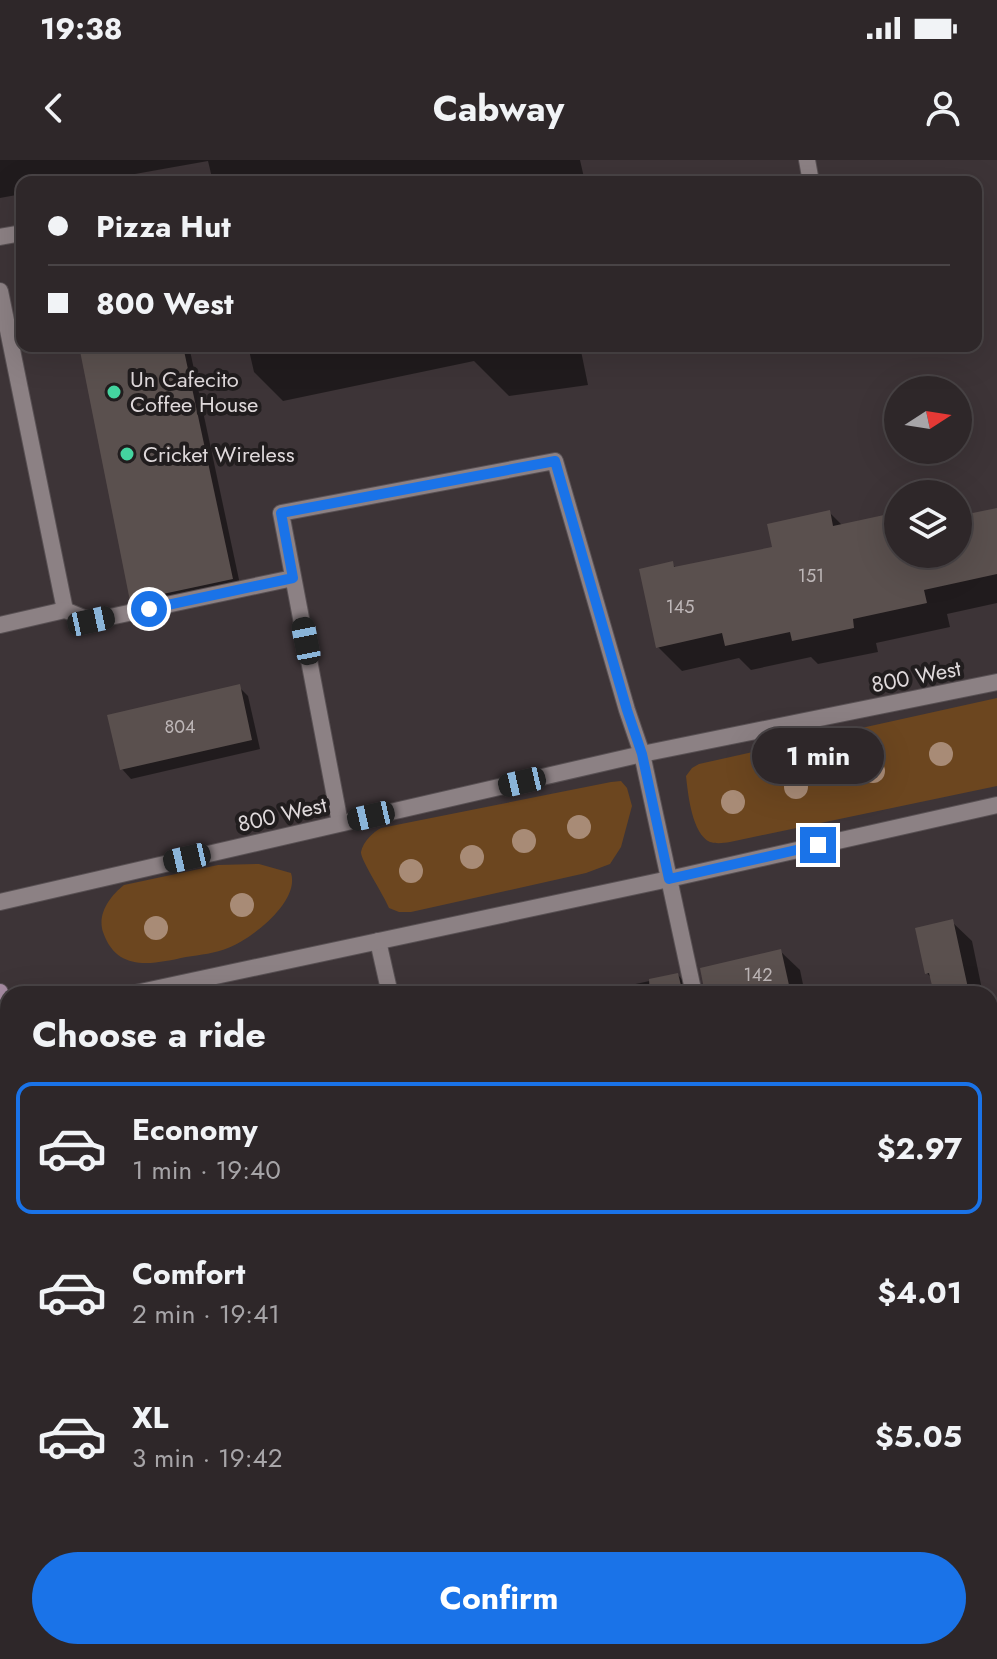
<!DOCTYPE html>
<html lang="en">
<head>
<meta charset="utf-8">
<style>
  :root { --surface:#2e2729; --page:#3a3335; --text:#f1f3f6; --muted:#a7a5a8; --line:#494446; --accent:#1a73e8 }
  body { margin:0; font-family:Jost,sans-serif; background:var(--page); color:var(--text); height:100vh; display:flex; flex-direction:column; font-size:30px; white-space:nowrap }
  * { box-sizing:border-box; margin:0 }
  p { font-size:26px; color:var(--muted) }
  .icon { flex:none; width:44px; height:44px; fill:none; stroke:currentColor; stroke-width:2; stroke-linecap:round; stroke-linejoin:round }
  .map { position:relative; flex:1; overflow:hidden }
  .panel { position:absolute; left:0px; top:826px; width:998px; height:674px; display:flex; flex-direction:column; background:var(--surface); border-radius:24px 24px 0 0; box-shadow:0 8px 32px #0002,0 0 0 2px var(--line) }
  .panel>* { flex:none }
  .hud { position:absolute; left:16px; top:16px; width:966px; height:176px; border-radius:16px; box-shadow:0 8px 32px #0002,0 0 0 2px var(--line); display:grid; align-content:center; height:176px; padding:0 32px; background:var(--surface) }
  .needle { width:52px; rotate:78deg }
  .tools { position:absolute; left:884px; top:216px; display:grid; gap:16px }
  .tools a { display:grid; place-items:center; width:88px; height:88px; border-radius:50%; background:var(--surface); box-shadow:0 8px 32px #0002,0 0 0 2px var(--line); font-size:40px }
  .end { position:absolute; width:36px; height:36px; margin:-18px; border:10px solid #1a73e8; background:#fff; box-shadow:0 0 0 4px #fff }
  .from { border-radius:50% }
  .bubble { position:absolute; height:56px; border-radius:28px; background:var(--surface); box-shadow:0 8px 32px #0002,0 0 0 2px var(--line); font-size:26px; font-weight:700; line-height:56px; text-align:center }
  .car { position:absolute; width:24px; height:48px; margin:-24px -12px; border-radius:10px; box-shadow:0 0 6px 2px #0007; background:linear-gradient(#222 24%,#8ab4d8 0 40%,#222 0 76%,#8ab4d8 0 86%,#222 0) }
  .hud b { display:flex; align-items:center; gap:28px; height:76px; font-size:30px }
  .hud b+b { border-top:2px solid var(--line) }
  .hud i { width:20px; height:20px; background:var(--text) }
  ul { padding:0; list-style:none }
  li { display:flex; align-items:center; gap:24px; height:132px; margin:0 16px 12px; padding:0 16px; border:4px solid transparent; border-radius:16px }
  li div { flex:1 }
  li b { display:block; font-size:30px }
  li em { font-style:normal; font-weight:700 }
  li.selected { border-color:var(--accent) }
  li>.icon { width:72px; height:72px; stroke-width:1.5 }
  h2 { padding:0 32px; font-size:36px; line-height:96px }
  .action { display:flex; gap:16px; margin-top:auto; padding:16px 32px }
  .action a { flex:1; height:92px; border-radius:48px; background:var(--accent); color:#fff; font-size:32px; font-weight:700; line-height:92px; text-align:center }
  .status { display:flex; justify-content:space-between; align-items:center; height:56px; padding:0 40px; background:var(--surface); direction:ltr }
  .status svg { height:22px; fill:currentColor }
  header { display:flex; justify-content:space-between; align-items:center; height:104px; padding:0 32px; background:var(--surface); font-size:36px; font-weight:700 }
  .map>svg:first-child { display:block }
</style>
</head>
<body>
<div class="status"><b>19:38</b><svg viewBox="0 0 49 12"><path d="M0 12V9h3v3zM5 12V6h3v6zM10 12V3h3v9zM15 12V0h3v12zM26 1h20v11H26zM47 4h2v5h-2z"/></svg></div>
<header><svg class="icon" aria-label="back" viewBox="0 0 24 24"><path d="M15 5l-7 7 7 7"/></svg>Cabway<svg class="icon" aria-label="person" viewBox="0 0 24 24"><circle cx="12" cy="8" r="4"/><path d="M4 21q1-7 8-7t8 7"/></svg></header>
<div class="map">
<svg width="997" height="1499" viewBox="0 0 997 1499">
  <rect width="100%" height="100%" fill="#3d3437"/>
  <g fill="#6c461f">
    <path d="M997,538V626L730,682C723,683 717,684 710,682C692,674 688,634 686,616L692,608L699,604Z"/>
    <path d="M621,621L627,628L632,646L621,687L610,704L586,713L411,752H399L389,748C385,737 360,699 361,692C363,682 373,672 381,668L611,622Z"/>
    <path d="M259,704L291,713C300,741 252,779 228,788C216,793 200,795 186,797C153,804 117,813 103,772C97,754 110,736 124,725L218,705Z"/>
    <polygon points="0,1095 8,1139 8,1186 0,1150"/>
  </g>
  <g fill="#0007">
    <polygon points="0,0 580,0 585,22 213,22 208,1 90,22 22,22 22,34 0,38"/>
    <polygon points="81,186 189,186 241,429 141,450 132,440"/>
    <polygon points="248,186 580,186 588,225 509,236 474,201 283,241 254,212"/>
    <polygon points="997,351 997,443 947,454 950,467 876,483 878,492 818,504 811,497 751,510 739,498 682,511 658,487 672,404 677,409 775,389 830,353 843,366 898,354 898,394 958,394 958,358"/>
    <polygon points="239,527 248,536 260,589 131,619 122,609"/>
    <polygon points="952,762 972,781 983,834 936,834 932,819 927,813"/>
    <polygon points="780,791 800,810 805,834 706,834"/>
    <polygon points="678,815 696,834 627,834 626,826"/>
    <polygon points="997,1459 997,1499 901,1499 899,1492 990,1492 990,1460"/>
    <polygon points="330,1492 431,1492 434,1499 296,1499"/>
  </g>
  <g fill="#5a504e">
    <polygon points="79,186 183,186 233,419 130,441"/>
    <polygon points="997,348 997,414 924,430 927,443 853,459 854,468 792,481 790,472 725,486 722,473 656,488 639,409 673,401 674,407 772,387 767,364 830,350 833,366 898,352 898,394 958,394 958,356"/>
    <polygon points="240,524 252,580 120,610 107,555"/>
    <polygon points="953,759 968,828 934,834 929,813 925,814 915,768"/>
    <polygon points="781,789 791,834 705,834 700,808"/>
    <polygon points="678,813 683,834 650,834 649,819"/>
  </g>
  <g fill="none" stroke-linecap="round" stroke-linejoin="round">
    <defs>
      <g id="lane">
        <polyline points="807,0 811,22"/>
        <polyline points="0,77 22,73"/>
        <polyline points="0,131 65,450"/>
        <polyline points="0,465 65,450 91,461 293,418"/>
        <polyline points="340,663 281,353 555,301 627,550 642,594"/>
        <polyline points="378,781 390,834"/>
      </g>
      <g id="street">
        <polyline points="642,594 694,834"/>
        <polyline points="0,742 642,594 997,522"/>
        <polyline points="131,834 669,719 997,645"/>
        <polyline points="835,1492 837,1499"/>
      </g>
      <g id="secondary">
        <polyline points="0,832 8,870"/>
        <polyline points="0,1399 8,1436"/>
        <polyline points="20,1492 21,1499"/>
        <polyline points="122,1492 124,1499"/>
      </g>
    </defs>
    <use href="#lane" stroke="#585053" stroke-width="18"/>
    <use href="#street" stroke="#585053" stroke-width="18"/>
    <use href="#secondary" stroke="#585053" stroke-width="18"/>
    <use href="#lane" stroke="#8c8184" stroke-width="16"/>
    <use href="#street" stroke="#8c8184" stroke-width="16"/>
    <use href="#secondary" stroke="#a68ba2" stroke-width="16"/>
    <g stroke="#c9c3c5" stroke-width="2">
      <polyline points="0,1013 8,1057"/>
      <polyline points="0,1225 8,1260"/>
      <polyline points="62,1492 64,1499"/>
      <polyline points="90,1492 91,1499"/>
    </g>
  </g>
  <g fill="#a88b76">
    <circle cx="941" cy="594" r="12"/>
    <circle cx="873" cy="611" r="12"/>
    <circle cx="796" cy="627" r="12"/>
    <circle cx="733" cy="642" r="12"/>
    <circle cx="579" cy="667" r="12"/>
    <circle cx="524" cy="681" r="12"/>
    <circle cx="472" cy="697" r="12"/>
    <circle cx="411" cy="711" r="12"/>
    <circle cx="242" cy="745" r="12"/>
    <circle cx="156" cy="768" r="12"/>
  </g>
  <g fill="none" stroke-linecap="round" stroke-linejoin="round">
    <polyline stroke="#1a73e8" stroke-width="10" points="149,449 293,418 281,353 555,301 627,550 642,594 669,719 818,685"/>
  </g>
  <g fill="#44d49f" stroke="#211d1e" stroke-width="3">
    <circle cx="114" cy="232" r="8"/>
    <circle cx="127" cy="294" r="8"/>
  </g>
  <g text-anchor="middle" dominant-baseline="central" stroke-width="8" stroke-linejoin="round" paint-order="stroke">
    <g font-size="18" fill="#beb7b8">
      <text x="811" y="416">151</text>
      <text x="680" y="447">145</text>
      <text x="180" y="567">804</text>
      <text x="758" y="815">142</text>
    </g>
    <g font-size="22" fill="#dfd9db" stroke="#211d1e" text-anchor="start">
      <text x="130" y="219">Un Cafecito<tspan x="130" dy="25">Coffee House</tspan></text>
      <text x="143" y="294">Cricket Wireless</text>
    </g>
    <g font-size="22" fill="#dfd9db" stroke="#211d1e">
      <text transform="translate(916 516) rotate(-11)">800 West</text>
      <text transform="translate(282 654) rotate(-13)">800 West</text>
    </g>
  </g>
</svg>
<div class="tools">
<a><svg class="needle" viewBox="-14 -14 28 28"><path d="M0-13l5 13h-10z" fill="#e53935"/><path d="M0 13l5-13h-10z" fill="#a7a5a8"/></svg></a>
<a><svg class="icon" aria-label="layers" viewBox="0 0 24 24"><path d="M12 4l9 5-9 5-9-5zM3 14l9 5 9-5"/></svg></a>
</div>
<i class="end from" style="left:149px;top:449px"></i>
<i class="end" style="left:818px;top:685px"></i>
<div class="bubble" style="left:752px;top:568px;width:132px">1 min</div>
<i class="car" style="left:91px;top:461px;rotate:78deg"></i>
<i class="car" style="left:306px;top:481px;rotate:349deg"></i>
<i class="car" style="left:522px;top:622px;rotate:257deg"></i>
<i class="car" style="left:371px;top:656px;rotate:257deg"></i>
<i class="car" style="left:187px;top:698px;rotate:257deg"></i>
<div class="hud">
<b><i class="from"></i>Pizza Hut</b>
<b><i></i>800 West</b>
</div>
<section class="panel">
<h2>Choose a ride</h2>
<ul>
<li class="selected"><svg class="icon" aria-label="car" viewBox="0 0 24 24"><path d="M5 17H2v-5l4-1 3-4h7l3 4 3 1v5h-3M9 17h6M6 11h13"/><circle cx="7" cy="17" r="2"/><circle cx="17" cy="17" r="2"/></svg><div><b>Economy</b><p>1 min · 19:40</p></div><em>$2.97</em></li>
<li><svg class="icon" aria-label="car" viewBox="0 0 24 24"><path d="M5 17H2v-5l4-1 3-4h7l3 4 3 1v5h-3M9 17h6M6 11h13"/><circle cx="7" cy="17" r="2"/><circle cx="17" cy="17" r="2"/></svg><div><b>Comfort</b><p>2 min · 19:41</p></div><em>$4.01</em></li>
<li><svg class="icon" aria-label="car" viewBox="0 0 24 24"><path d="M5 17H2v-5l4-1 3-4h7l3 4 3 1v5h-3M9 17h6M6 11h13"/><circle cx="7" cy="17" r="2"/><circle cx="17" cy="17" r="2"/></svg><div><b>XL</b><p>3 min · 19:42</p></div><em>$5.05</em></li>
</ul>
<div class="action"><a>Confirm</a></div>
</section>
</div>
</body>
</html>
